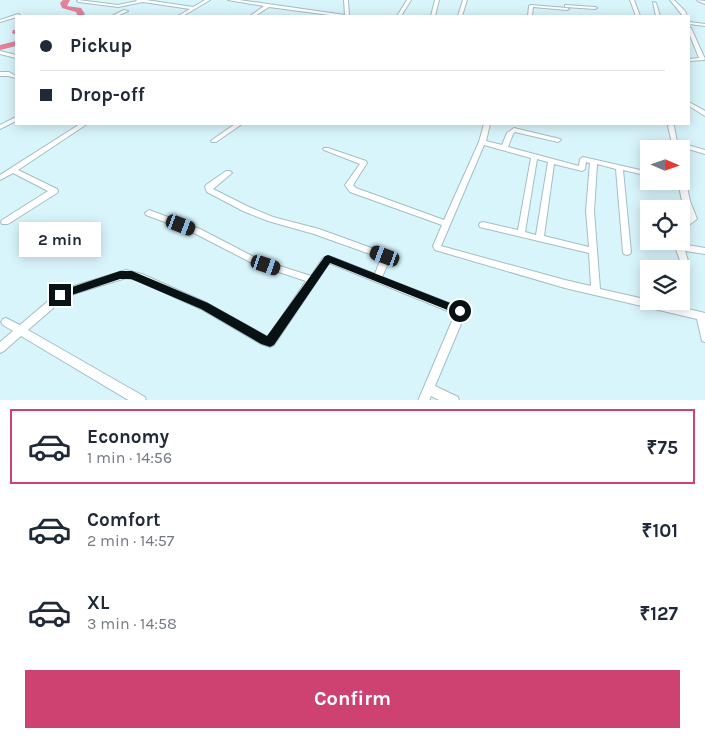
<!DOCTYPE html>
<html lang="en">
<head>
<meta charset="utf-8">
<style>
  :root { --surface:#fff; --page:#f2f2f3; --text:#1f2937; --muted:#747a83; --line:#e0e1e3; --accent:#ce4272 }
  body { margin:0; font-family:Karla,sans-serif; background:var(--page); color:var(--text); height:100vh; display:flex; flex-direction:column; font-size:19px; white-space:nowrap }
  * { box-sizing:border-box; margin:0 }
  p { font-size:16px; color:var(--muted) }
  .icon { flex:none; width:28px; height:28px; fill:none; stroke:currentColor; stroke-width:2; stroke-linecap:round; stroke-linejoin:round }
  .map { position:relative; height:400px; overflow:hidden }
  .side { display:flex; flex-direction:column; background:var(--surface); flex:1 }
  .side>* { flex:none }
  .top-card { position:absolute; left:15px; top:15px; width:675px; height:110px; border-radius:0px; box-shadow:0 2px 12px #0003; display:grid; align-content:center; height:110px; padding:0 25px; background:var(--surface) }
  .needle { width:32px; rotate:92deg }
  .buttons { position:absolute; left:640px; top:140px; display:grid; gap:10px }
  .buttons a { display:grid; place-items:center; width:50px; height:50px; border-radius:0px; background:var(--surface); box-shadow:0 2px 12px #0003; font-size:25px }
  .end { position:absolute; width:22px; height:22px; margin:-11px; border:6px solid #081214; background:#fff; box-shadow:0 0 0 2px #fff }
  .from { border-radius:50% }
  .bubble { position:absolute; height:35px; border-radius:0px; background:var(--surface); box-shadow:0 2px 12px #0003; font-size:16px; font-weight:700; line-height:35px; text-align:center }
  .car { position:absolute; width:15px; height:30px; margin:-15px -8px; border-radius:6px; box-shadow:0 0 4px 1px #0007; background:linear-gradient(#222 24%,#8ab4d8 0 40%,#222 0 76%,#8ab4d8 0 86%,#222 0) }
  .top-card b { display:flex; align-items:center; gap:18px; height:48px; font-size:19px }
  .top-card b+b { border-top:1px solid var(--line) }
  .top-card i { width:12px; height:12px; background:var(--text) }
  ul { padding:9px 0 0; list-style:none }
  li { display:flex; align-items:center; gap:15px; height:75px; margin:0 10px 8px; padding:0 15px; border:2px solid transparent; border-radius:0px }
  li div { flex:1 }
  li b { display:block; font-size:19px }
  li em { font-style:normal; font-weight:700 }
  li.on { border-color:var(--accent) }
  li>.icon { width:45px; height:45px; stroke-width:1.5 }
  .primary-button { display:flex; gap:10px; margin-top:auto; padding:10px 25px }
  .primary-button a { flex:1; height:58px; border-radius:0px; background:var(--accent); color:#fff; font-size:20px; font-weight:700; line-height:58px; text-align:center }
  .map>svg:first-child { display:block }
</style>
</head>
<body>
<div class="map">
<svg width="705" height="401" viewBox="0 0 705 401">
  <rect width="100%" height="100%" fill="#d9f5fc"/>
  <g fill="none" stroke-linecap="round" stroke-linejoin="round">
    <g fill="#e3829c" fill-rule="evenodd">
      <polygon points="63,0 70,0 67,6 81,8 85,14 83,16 76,16 77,14 76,12 62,8 60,3"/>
      <polygon points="13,30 16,30 16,35 12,33"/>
      <polygon points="16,41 16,46 0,50 0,45"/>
    </g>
    <defs>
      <g id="street">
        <polygon points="78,0 118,5 137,1 136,0 146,0 193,7 205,0 210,0 183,16 178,16 190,9 143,2 118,7 79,2 77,1"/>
        <polygon points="228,0 239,0 345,15 344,0 348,0 349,16 337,16 269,7 255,16 250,16 264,6"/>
        <polygon points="407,0 411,0 401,16 397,16"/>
        <polygon points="435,0 439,0 435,16 431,16"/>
        <polygon points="463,0 467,0 462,16 458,16"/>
        <polygon points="630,0 634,0 640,16 636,16"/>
        <polygon points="670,0 674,0 685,11 687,16 683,16"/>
        <polygon points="697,0 705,1 705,4 698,1"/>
        <polygon points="653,2 656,3 660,16 656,16"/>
        <polygon points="531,5 567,8 569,9 567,10 533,7 532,16 528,16 529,6"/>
        <polygon points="566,5 595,7 597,8 595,9 565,7 565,5"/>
        <polygon points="124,10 128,11 117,16 112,16"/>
        <polygon points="18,14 20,15 20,16 0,22 0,20"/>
        <polygon points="689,22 705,24 705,26 689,24"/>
        <polygon points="689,27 691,28 705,59 704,60 689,61 689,59 699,58 689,33"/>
        <polygon points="0,51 16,55 16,58 0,54"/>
        <polygon points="0,72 9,72 16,76 16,78 8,76 0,76"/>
        <polygon points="689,102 705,111 705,116 689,106"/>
        <polygon points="16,117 16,121 0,129 0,125"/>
        <polygon points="80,124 87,124 18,170 57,189 58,191 57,193 8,224 2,224 1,222 2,220 48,191 13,173 0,180 0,175"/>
        <polygon points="235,124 242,124 216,142 212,142 211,141 212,140"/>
        <path d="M484,124H490L486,141L502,145L507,133L514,128L560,139L561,140L558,142L515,132L513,134L508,147L579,166L580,159L583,157L649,172V176L623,170L631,252L630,254L627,255L624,254L623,252L616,169L597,164L594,211L600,289L649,300V301H655L705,313V342L702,341L697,319L565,288L435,250L433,246L442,225L350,192L345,185L360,164L324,150L323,149L324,148H328L366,161L367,163L353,185L356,188L444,220L479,142ZM484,145L531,158L518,230L483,222L480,223L479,225L480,227L589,253L591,286L565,280L441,246ZM537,159L548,162L536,235L525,232ZM586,162L590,163L586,211L589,247L544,236L554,164L582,171L585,169Z"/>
        <polygon points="671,124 674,126 677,142 705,150 705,154 678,146 677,148 673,148 668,126"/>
        <polygon points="226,171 230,171 232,173 213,189 249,207 273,217 319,229 388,254 390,259 382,277 464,309 466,312 435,386 458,397 459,401 441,401 431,396 429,401 418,401 455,314 329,263 274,345 270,347 261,344 201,309 137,280 126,278 67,296 28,330 145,397 146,401 130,401 21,336 4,351 0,353 0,342 13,331 3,325 1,322 3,319 6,318 20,325 61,290 126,270 142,274 207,303 268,337 306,281 252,263 194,233 146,215 145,213 149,210 200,229 258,259 311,276 323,258 329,256 375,274 381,258 314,234 268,221 243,211 207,192 205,187 206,185"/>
        <polygon points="681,176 685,178 690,201 697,219 681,231 681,224 689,218 682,201 678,181 681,181"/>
        <polygon points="673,241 681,241 682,244 705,248 705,254 685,251 689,264 688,266 685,267 682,266"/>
      </g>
    </defs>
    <use href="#street" stroke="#a3bec5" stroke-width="2"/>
    <use href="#street" fill="#fff" fill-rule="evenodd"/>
  </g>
  <polygon fill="#081214" points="328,255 463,308 465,311 460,315 330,263 274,345 270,347 261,344 201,309 131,279 120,279 60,299 55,295 57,292 120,271 132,271 208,303 267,336 325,256"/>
</svg>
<div class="buttons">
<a><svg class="needle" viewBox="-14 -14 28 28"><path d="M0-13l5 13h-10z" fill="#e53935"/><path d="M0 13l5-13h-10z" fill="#747a83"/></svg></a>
<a><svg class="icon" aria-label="locate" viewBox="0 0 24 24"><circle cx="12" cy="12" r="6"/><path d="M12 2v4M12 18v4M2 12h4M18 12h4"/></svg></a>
<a><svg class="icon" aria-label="layers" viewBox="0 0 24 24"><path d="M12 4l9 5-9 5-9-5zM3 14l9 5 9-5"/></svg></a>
</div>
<i class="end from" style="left:460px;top:311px"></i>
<i class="end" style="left:60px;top:295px"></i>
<div class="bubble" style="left:19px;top:222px;width:82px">2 min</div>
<i class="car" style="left:181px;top:225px;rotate:111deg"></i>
<i class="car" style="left:385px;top:256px;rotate:290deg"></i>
<i class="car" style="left:266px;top:265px;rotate:109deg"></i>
<div class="top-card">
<b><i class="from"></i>Pickup</b>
<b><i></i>Drop-off</b>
</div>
</div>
<section class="side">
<ul>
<li class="on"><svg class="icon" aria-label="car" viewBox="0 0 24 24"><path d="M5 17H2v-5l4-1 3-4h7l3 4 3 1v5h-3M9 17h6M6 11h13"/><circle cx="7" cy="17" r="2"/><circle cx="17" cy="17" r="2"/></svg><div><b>Economy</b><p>1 min · 14:56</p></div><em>₹75</em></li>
<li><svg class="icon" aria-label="car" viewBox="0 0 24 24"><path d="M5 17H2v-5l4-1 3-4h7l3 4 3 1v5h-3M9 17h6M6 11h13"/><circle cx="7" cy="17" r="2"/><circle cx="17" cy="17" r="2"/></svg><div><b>Comfort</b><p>2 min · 14:57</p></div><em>₹101</em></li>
<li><svg class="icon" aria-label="car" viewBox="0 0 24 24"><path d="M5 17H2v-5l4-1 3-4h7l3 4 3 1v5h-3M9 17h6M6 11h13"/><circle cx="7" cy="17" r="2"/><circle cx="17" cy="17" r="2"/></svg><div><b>XL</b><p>3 min · 14:58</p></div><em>₹127</em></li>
</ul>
<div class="primary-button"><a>Confirm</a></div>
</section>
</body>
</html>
